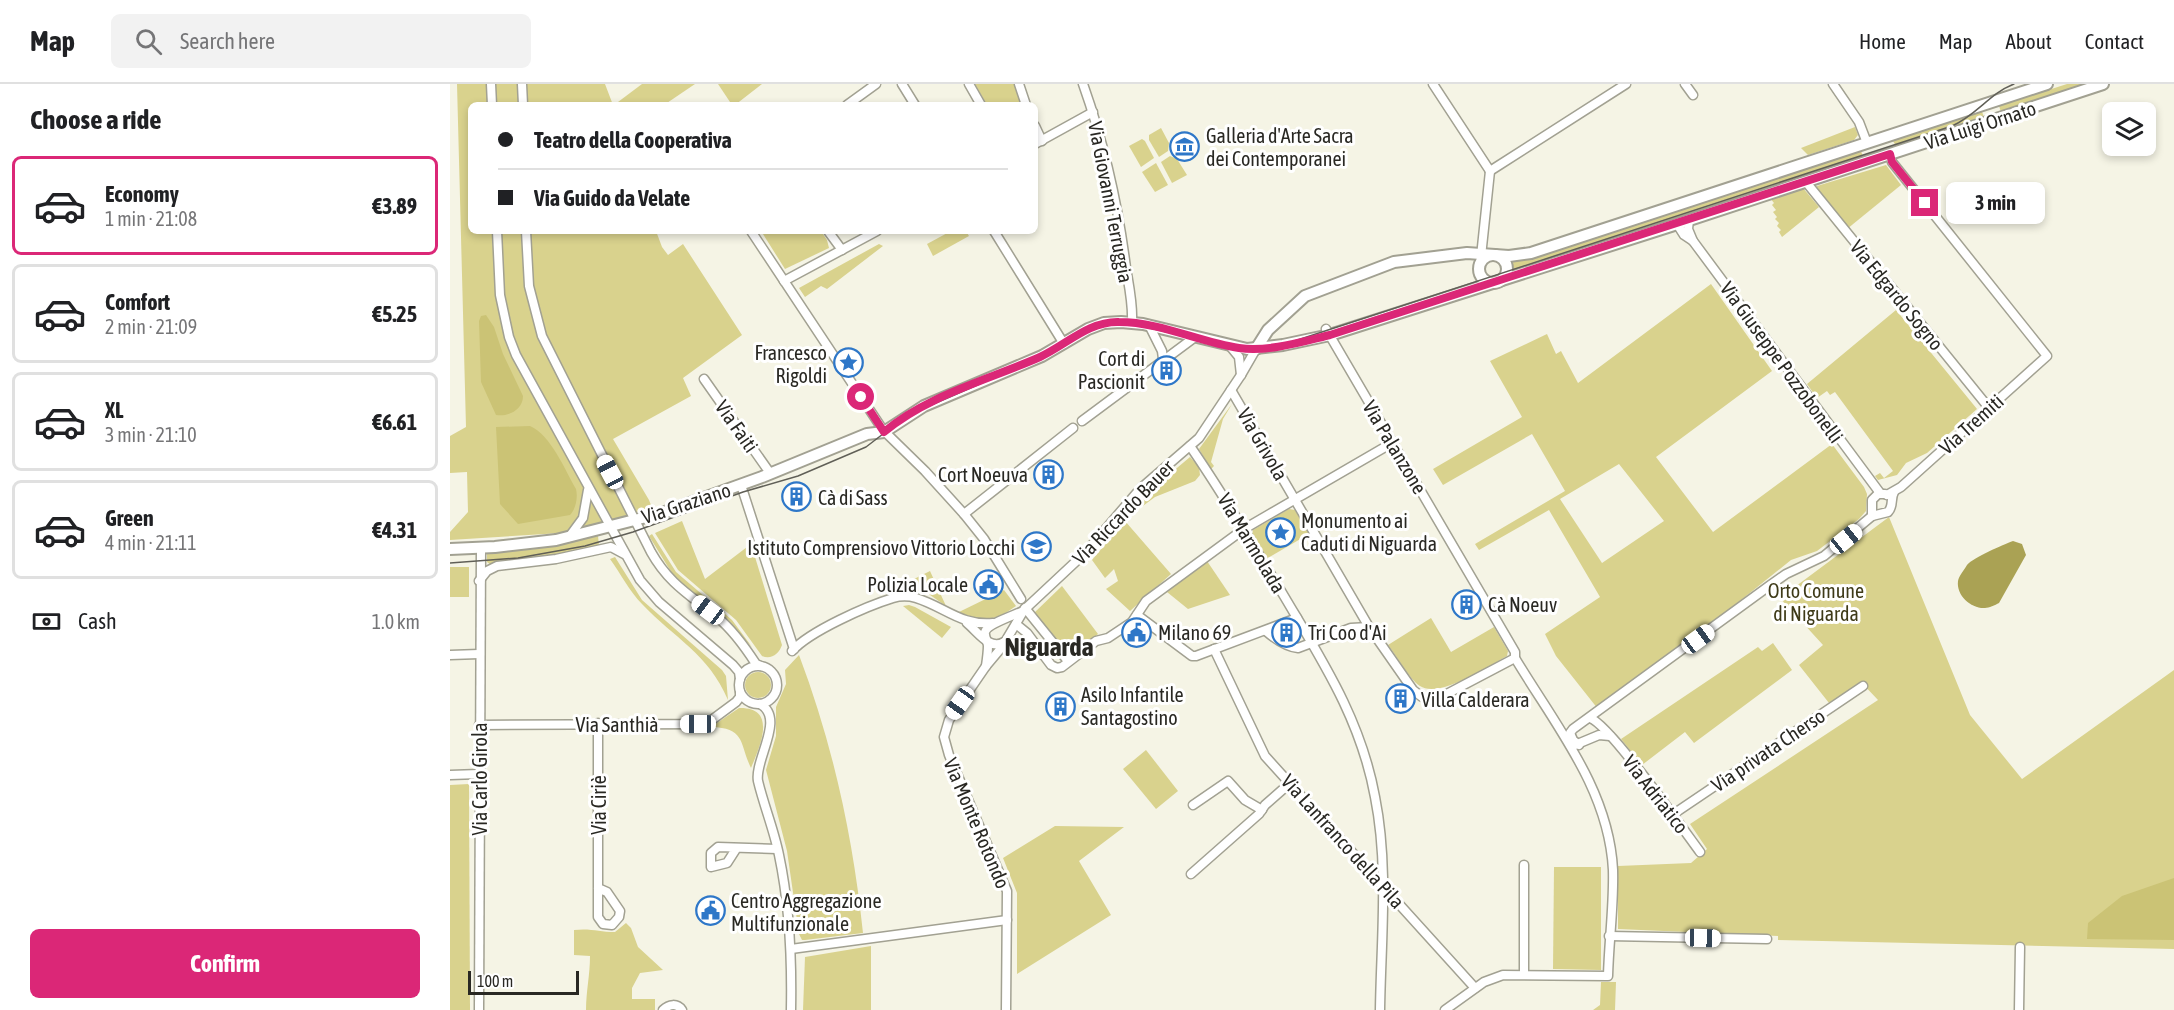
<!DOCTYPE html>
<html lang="en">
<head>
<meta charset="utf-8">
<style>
  :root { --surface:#fff; --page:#f2f2f2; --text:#202124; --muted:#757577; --line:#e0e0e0; --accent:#db2777 }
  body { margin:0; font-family:"Asap Condensed",sans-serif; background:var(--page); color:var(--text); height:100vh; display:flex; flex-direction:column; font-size:22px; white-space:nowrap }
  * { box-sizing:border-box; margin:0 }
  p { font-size:20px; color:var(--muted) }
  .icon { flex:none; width:33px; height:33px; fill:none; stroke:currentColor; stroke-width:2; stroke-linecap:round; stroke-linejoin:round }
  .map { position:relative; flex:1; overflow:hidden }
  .panel { display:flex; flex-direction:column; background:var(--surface); width:450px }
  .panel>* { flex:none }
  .hud { position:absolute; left:18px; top:18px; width:570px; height:132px; border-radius:9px; box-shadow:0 3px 9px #0003; display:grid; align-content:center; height:132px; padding:0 30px; background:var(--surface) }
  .buttons { position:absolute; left:1652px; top:18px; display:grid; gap:12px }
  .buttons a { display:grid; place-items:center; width:54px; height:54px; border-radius:9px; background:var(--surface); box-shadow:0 3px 9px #0003; font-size:30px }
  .scale { position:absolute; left:18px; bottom:15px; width:111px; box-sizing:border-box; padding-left:6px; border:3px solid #292823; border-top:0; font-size:16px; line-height:21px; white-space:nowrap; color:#292823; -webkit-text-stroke:4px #fff; paint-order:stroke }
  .end { position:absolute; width:27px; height:27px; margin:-14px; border:8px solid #db2777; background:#fff; box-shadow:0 0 0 3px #fff }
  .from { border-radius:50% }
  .bubble { position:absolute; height:42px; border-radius:9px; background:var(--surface); box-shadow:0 3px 9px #0003; font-size:20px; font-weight:700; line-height:42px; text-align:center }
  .car { position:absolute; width:18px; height:36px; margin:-18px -9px; border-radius:8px; box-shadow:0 0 4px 2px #0007; background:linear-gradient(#fff 24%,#345 0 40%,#fff 0 76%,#345 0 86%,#fff 0) }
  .hud b { display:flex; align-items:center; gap:21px; height:57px; font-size:22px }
  .hud b+b { border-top:2px solid var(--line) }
  .hud i { width:15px; height:15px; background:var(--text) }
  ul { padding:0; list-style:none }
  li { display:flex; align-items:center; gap:18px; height:99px; margin:0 12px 9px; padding:0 18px; border:3px solid var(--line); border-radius:9px }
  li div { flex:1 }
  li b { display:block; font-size:22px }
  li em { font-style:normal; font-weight:700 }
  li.selected { border-color:var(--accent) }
  li>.icon { width:54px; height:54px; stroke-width:1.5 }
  h2 { padding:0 30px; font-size:27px; line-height:72px }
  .pay { display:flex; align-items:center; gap:15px; height:66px; padding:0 30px; font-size:22px }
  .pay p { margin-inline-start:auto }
  .action { display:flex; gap:12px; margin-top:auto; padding:12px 30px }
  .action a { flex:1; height:69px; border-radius:9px; background:var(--accent); color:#fff; font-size:24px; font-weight:700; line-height:69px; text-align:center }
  header { display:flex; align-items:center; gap:36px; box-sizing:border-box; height:84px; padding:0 30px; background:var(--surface); border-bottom:2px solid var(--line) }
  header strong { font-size:28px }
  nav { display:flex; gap:33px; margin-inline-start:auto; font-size:21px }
  .search { width:420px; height:54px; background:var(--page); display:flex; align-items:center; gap:15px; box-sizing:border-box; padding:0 21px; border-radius:9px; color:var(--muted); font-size:22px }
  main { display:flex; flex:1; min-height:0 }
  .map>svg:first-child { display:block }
</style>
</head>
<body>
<header>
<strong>Map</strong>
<div class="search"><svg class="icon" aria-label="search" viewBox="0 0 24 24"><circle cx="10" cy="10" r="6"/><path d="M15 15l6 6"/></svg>Search here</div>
<nav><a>Home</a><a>Map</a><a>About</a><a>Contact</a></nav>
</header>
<main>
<section class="panel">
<h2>Choose a ride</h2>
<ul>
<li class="selected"><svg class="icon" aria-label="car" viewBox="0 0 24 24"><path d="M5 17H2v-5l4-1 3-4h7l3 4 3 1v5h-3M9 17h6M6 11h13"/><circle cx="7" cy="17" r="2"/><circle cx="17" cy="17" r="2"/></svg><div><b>Economy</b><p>1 min · 21:08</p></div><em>€3.89</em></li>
<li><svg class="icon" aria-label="car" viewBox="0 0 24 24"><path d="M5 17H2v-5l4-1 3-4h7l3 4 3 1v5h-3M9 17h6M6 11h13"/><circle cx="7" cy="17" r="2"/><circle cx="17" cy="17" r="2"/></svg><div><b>Comfort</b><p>2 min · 21:09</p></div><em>€5.25</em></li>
<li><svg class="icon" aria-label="car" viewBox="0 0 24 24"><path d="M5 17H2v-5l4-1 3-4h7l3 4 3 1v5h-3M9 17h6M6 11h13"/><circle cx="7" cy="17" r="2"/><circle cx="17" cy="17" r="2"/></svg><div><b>XL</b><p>3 min · 21:10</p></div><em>€6.61</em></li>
<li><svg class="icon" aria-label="car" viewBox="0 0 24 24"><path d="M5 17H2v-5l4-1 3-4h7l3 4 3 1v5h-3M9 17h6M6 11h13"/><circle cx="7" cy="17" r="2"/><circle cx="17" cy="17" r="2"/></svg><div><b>Green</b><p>4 min · 21:11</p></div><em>€4.31</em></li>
</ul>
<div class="pay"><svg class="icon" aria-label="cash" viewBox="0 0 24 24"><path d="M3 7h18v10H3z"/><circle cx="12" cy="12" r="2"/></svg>Cash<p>1.0 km</p></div>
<div class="action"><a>Confirm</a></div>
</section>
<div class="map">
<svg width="1724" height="926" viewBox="0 0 1724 926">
  <rect width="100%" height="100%" fill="#f5f4e5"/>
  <g fill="#d9d28d" fill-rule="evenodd">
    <polygon points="7,0 155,0 163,21 21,21 21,147 206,147 212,163 218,171 233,160 292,251 233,294 241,312 163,355 199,416 203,426 111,449 0,456 0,448 18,428 17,388 0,389 0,352 16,343"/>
    <polygon points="192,0 245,0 214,21 164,21"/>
    <polygon points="268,0 312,0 285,21 282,21"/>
    <polygon points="525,0 565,0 573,21 537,21"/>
    <polygon points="1617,0 1645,0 1551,28 1549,22"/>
    <polygon points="1531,25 1535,36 1448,65 1441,54"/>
    <polygon points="1405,43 1408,51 1404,56 1358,71 1351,64"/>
    <polygon points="711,44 719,59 718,67 709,73 699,56 699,51"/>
    <polygon points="692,55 695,57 704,74 691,83 679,62"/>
    <polygon points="1410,64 1414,76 1288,117 1287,114 1231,133 1232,135 1059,189 1058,175 1228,124 1230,126"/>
    <polygon points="720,72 727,75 737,91 722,99 711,78"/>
    <polygon points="706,79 718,101 705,108 692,88"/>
    <polygon points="1436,81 1451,101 1397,145 1366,107 1367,102"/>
    <polygon points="1353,104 1369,123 1332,153 1329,148 1331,146 1327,142 1329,139 1325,135 1327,133 1323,128 1326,126 1322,121 1324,119 1320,114"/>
    <polygon points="311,147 371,147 377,156 379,164 335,185"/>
    <polygon points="501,147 516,147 519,152 483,172 477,160"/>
    <polygon points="429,160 433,162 377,205 371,202 355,213 349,204"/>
    <path d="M1261,200L1322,287L1206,373L1263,448L1382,360L1414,403L1417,410L1416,427L1409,435L1367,467L1341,476L1245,553L1148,625L1106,572L1095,550L1150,513L1099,426L1029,466L1025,460L1115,407L1082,350L993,401L983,385L1072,333L1040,277L1097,250L1106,270L1111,267L1128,299ZM1169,380L1214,437L1152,479L1110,415Z"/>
    <polygon points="1446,226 1527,325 1477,369 1456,379 1447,391 1428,396 1425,392 1430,389 1434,394 1443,387 1385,308 1380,311 1377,307 1367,314 1357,300"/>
    <polygon points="782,320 773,335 761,378 764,382 761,385 749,365"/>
    <polygon points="740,373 749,383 750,391 745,397 705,413 678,433 676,432 702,405"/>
    <polygon points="839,425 845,426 859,450 816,475 802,452 803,446"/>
    <polygon points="1439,433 1520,631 1572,695 1724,586 1724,865 1328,856 1328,852 1168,845 1168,782 1241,779 1257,765 1240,740 1428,616 1411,598 1379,619 1349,581 1373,561 1330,514"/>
    <path d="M232,437L255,495L301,460L332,561C329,570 321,576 312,572L286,536L228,486L205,449Z"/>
    <polygon points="675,437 721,490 680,527 656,505 668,497 664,485 655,494 642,476"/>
    <polygon points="202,450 226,488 282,536 302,563 264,526 223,491 199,452"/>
    <polygon points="148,452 149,461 117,469 41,481 37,478 37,470 85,465"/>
    <path d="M165,473L192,516L272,586L276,592L278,616C258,569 225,555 192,520C179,507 171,490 160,475Z"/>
    <polygon points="757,477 780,511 738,525 717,508"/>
    <rect x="0" y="483" width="19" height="30"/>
    <polygon points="480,487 496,522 480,511 450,502"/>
    <polygon points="612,502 648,550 625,571 619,572 584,529"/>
    <path d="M554,506L566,522C544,538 533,538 509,528Z"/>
    <polygon points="459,521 465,523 501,543 492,554 453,522"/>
    <path d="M981,534L1001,568L1044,543L1058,567L1057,572C1039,582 989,615 970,602C959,595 947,572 938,561Z"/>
    <polygon points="1323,559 1342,586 1244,659 1235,648 1192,681 1171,655 1308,563 1312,567"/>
    <path d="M349,571C383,661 403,753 413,849L355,856H352L349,850L337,767L316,686L326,652V623L336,600L335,586Z"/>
    <circle cx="308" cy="601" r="13"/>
    <path d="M289,624C329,623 309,664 301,684C289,659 296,644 261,643Z"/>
    <polygon points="696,666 728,707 706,725 673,685"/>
    <polygon points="19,700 20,926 0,926 0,701"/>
    <polygon points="605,742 674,743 629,777 661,831 567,890 567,809 553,774"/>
    <polygon points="1104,783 1151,783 1151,886 1103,885"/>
    <path d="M176,839L181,844L188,863L213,886L190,889L182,904V915H205V926H136C136,907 140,891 140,872L124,871V846C141,844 149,848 165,848Z"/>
    <polygon points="421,862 421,926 353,926 355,873"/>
    <polygon points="1151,898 1166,898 1165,926 1143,926 1150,921"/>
  </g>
  <g fill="#cbc375">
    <path d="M36,231L44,243L53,270L73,312C73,326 58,333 46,331L31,298L29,237L31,232Z"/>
    <path d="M80,342C101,351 115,386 126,405C128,413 126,425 120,431L68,440L50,420L46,343Z"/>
    <polygon points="1724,794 1724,856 1637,855 1638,839 1672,812"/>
  </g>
  <path fill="#aaa254" d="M1563,457L1572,460L1576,471L1549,519C1545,521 1539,524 1535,524C1522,525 1506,512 1508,497C1509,492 1514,486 1517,481C1524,473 1553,461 1563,457Z"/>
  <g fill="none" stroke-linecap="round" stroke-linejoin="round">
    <defs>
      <g id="minor">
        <polyline points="41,0 42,21"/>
        <polyline points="72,0 73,21"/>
        <polyline points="452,0 465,21"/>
        <polyline points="519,0 531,21"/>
        <polyline points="569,0 576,21"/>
        <path d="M633,0C654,59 668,121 676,184C679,202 683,220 682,238"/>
        <polyline points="983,0 1040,87"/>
        <polyline points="1235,0 1243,11"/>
        <polyline points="1383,0 1409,38 1417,59"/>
        <polyline points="397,21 426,0"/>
        <polyline points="585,42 592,57"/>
        <polyline points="585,60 643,28"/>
        <polyline points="1040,87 1176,0"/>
        <polyline points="1356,98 1539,324"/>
        <polyline points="1239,136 1238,145 1243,157 1430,409"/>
        <polyline points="1227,140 1234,151 1243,157"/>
        <polyline points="47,147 50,211 59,253 66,271 190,496 209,518 283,581 289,588 290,595"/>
        <path d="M76,147L79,202L92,252L201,468C219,500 240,511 267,533C283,546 295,563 306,580L311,582"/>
        <polyline points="301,147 433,346 475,387 514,430 534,455 571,515"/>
        <polyline points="378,147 392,166"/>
        <polyline points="544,147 614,260"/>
        <polyline points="1030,182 1040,87"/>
        <polyline points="334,197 427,147"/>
        <polyline points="699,241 712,267 713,275"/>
        <path d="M876,245L1065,568V574C1105,641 1159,705 1163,786C1164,821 1159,856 1158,892L1053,891L1034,898L995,926"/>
        <polyline points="780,262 789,273 791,291"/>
        <polyline points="254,295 320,389"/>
        <polyline points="781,306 919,543 963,606 972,613 989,614 1065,574"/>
        <polyline points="632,337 745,253"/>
        <path d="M740,362C774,411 803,461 834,512C873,578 911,636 925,713C939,783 931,856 930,926"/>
        <polyline points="291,401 344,565"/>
        <polyline points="1437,411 1451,403 1597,272 1442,78 1440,70"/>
        <polyline points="514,430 623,344"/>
        <polyline points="1422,432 1422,416 1428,410 1435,410"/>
        <polyline points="119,453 133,434 138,406"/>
        <polyline points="29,497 37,487 47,482 106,475 161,463 174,470"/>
        <polyline points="575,524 617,576"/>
        <polyline points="687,531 742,572 746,572 847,534"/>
        <path d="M517,539C528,548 540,567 554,558"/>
        <polyline points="566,540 577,549 601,581 607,584 612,583 646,557 658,554 682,538 696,517 794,445 942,359"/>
        <path d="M816,547C824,554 837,563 848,564L901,544L919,543"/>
        <polyline points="764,565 815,672 1025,904"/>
        <path d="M342,567C360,547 417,522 443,514C450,512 459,512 466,514C495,523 511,542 543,539"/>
        <polyline points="0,571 29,570"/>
        <path d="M536,582C537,575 538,568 538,562C538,557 534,553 535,548C537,540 565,531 573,527"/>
        <circle cx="308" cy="601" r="19"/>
        <path d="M310,620C336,634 304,676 308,697C314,722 324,746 329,771C340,823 342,874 341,926"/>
        <path d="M1140,634C1159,640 1233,745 1250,768"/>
        <polyline points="148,639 148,833 153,840 162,841 169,833 170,827 157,808 148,804"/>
        <polyline points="29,641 252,640 259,638 286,618 290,613 290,608"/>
        <polyline points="1125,661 1149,651 1160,652"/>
        <path d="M1129,661L1123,656L1120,649L1123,645L1319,502L1336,490L1374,472L1422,432L1438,428C1444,422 1440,415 1444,408"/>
        <polyline points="0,691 29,690"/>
        <polyline points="743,721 778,697 795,716 812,726"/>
        <polyline points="1222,731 1413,602"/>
        <polyline points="286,765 277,779 261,783 261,769 268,763 327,765"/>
        <polyline points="1074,781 1074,890"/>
        <polyline points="741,790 809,730 815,721 840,699"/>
        <polyline points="1159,852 1317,855"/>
        <polyline points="341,865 557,836"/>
        <polyline points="29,926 31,464"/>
        <path d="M213,926C219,920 227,919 232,926"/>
        <polyline points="556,926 557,807 499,671 494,653 499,636 536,582 552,563 574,526 635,469 690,405 749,354 791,291 806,265"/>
        <polyline points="1569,926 1570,863"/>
      </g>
      <g id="major">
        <circle cx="1043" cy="185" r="14"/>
        <polyline points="806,265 818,246 855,212 944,178 1017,169 1059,172 1081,169 1597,0"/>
        <polyline points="0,465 45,463 106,456 212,429 312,393 417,350 434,348 474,322 592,272 638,245 654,239 671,238 693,240 797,265 833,261 880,251 1221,142 1653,0"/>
      </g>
    </defs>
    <use href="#minor" stroke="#a2a192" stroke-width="11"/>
    <use href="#major" stroke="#a2a192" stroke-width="14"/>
    <use href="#minor" stroke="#fff" stroke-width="8"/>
    <use href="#major" stroke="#fff" stroke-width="10"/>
    <path stroke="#605f57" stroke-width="1.5" d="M0,479L68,474L135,462L183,448L293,408L348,392L416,363L446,340L472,325L597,271L639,247L654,241L669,239L691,242L789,265L805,266L823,264L1502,42C1526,32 1540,9 1564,0"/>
  </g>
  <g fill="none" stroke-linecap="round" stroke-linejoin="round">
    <path stroke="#db2777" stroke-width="8" d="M411,313L434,348C478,311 538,296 590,273C616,261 639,237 669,238C710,238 749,258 789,264C819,268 851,258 880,251L1440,70L1442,78L1475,119"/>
  </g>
  <defs>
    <symbol id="museum-ring" viewBox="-11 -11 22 22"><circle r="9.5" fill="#fff" stroke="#2e77c8" stroke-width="1.5"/><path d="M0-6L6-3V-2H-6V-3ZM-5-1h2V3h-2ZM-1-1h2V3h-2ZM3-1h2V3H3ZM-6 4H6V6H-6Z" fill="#2e77c8"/></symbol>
    <symbol id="sight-ring" viewBox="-11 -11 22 22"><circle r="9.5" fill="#fff" stroke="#2e77c8" stroke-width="1.5"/><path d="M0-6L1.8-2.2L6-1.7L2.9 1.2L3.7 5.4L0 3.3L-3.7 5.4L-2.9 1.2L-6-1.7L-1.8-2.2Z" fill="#2e77c8"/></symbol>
    <symbol id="building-ring" viewBox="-11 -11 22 22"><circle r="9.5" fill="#fff" stroke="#2e77c8" stroke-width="1.5"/><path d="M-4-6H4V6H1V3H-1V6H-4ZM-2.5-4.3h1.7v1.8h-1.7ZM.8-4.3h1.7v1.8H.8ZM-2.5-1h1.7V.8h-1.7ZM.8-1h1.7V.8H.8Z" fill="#2e77c8"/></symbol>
    <symbol id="school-ring" viewBox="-11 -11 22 22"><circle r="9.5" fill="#fff" stroke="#2e77c8" stroke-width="1.5"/><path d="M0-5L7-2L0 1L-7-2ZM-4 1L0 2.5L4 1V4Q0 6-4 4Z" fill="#2e77c8"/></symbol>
    <symbol id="civic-ring" viewBox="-11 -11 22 22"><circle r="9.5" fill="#fff" stroke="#2e77c8" stroke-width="1.5"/><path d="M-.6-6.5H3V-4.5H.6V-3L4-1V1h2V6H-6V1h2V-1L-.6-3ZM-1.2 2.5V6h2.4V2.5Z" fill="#2e77c8"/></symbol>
  </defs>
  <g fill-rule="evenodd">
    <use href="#museum-ring" x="718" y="46" width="33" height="33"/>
    <use href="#sight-ring" x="382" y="262" width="33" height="33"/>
    <use href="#building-ring" x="700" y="270" width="33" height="33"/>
    <use href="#building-ring" x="582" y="374" width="33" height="33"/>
    <use href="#building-ring" x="330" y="396" width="33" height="33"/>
    <use href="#sight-ring" x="814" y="432" width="33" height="33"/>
    <use href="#school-ring" x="570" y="446" width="33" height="33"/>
    <use href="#civic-ring" x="522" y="484" width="33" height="33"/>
    <use href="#building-ring" x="1000" y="504" width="33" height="33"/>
    <use href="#civic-ring" x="670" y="532" width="33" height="33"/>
    <use href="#building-ring" x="820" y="532" width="33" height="33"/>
    <use href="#building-ring" x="934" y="598" width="33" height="33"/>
    <use href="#building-ring" x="594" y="606" width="33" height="33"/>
    <use href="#civic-ring" x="244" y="810" width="33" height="33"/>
  </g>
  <g text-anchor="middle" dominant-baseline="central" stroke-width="6" stroke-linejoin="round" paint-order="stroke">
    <g font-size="20" fill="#292823" stroke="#fff">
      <text transform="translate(1530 41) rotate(-18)">Via Luigi Ornato</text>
      <text transform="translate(661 118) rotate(79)">Via Giovanni Terruggia</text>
      <text transform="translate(1447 211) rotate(51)">Via Edgardo Sogno</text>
      <text transform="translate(1332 278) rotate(54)">Via Giuseppe Pozzobonelli</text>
      <text transform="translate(1521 340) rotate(-42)">Via Tremiti</text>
      <text transform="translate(287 342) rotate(55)">Via Faiti</text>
      <text transform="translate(813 360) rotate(60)">Via Grivola</text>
      <text transform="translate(945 363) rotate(59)">Via Palanzone</text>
      <text transform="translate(236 419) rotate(-18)">Via Graziano</text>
      <text transform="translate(673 428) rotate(-46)">Via Riccardo Bauer</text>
      <text transform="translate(802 459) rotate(59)">Via Marmolada</text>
      <text x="167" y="640">Via Santhià</text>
      <text transform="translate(1318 666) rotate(-34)">Via privata Cherso</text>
      <text transform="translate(29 695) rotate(-90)">Via Carlo Girola</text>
      <text transform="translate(1206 710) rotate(52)">Via Adriatico</text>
      <text transform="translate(148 721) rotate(-90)">Via Ciriè</text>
      <text transform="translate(527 739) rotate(67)">Via Monte Rotondo</text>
      <text transform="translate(893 757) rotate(48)">Via Lanfranco della Pila</text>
    </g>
    <g font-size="20" fill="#292823" stroke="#fff" text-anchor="start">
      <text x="756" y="51">Galleria d'Arte Sacra<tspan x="756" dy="23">dei Contemporanei</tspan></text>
      <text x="377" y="268" text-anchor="end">Francesco<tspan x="377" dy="23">Rigoldi</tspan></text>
      <text x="695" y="274" text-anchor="end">Cort di<tspan x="695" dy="23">Pascionit</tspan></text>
      <text x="578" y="390" text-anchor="end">Cort Noeuva</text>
      <text x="368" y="413">Cà di Sass</text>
      <text x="851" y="436">Monumento ai<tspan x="851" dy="23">Caduti di Niguarda</tspan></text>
      <text x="565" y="463" text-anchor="end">Istituto Comprensiovo Vittorio Locchi</text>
      <text x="518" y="500" text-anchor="end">Polizia Locale</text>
      <text x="1038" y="520">Cà Noeuv</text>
      <text x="708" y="548">Milano 69</text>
      <text x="858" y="548">Tri Coo d'Ai</text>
      <text x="631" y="610">Asilo Infantile<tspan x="631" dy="23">Santagostino</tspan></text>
      <text x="971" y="615">Villa Calderara</text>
      <text x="281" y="816">Centro Aggregazione<tspan x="281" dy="23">Multifunzionale</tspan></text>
    </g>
    <g font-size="20" fill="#3e3a18" stroke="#fff">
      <text x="1366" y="506">Orto Comune<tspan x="1366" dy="23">di Niguarda</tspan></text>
    </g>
    <g font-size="26" font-weight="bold" fill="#292823" stroke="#fff">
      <text x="599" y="563">Niguarda</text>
    </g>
  </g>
</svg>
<div class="buttons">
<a><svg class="icon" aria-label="layers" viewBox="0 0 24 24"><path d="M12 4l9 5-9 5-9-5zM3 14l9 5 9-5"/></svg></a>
</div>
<div class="scale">100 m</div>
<i class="end from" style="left:411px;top:313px"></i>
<i class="end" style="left:1475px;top:119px"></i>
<div class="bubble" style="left:1496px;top:98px;width:99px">3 min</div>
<i class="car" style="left:160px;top:388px;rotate:332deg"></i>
<i class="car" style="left:1396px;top:455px;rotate:51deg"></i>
<i class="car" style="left:258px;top:526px;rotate:307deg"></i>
<i class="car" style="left:1248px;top:555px;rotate:54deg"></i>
<i class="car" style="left:510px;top:619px;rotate:215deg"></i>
<i class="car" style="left:248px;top:640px;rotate:270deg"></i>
<i class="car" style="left:1253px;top:854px;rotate:91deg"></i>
<div class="hud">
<b><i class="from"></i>Teatro della Cooperativa</b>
<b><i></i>Via Guido da Velate</b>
</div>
</div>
</main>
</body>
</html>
